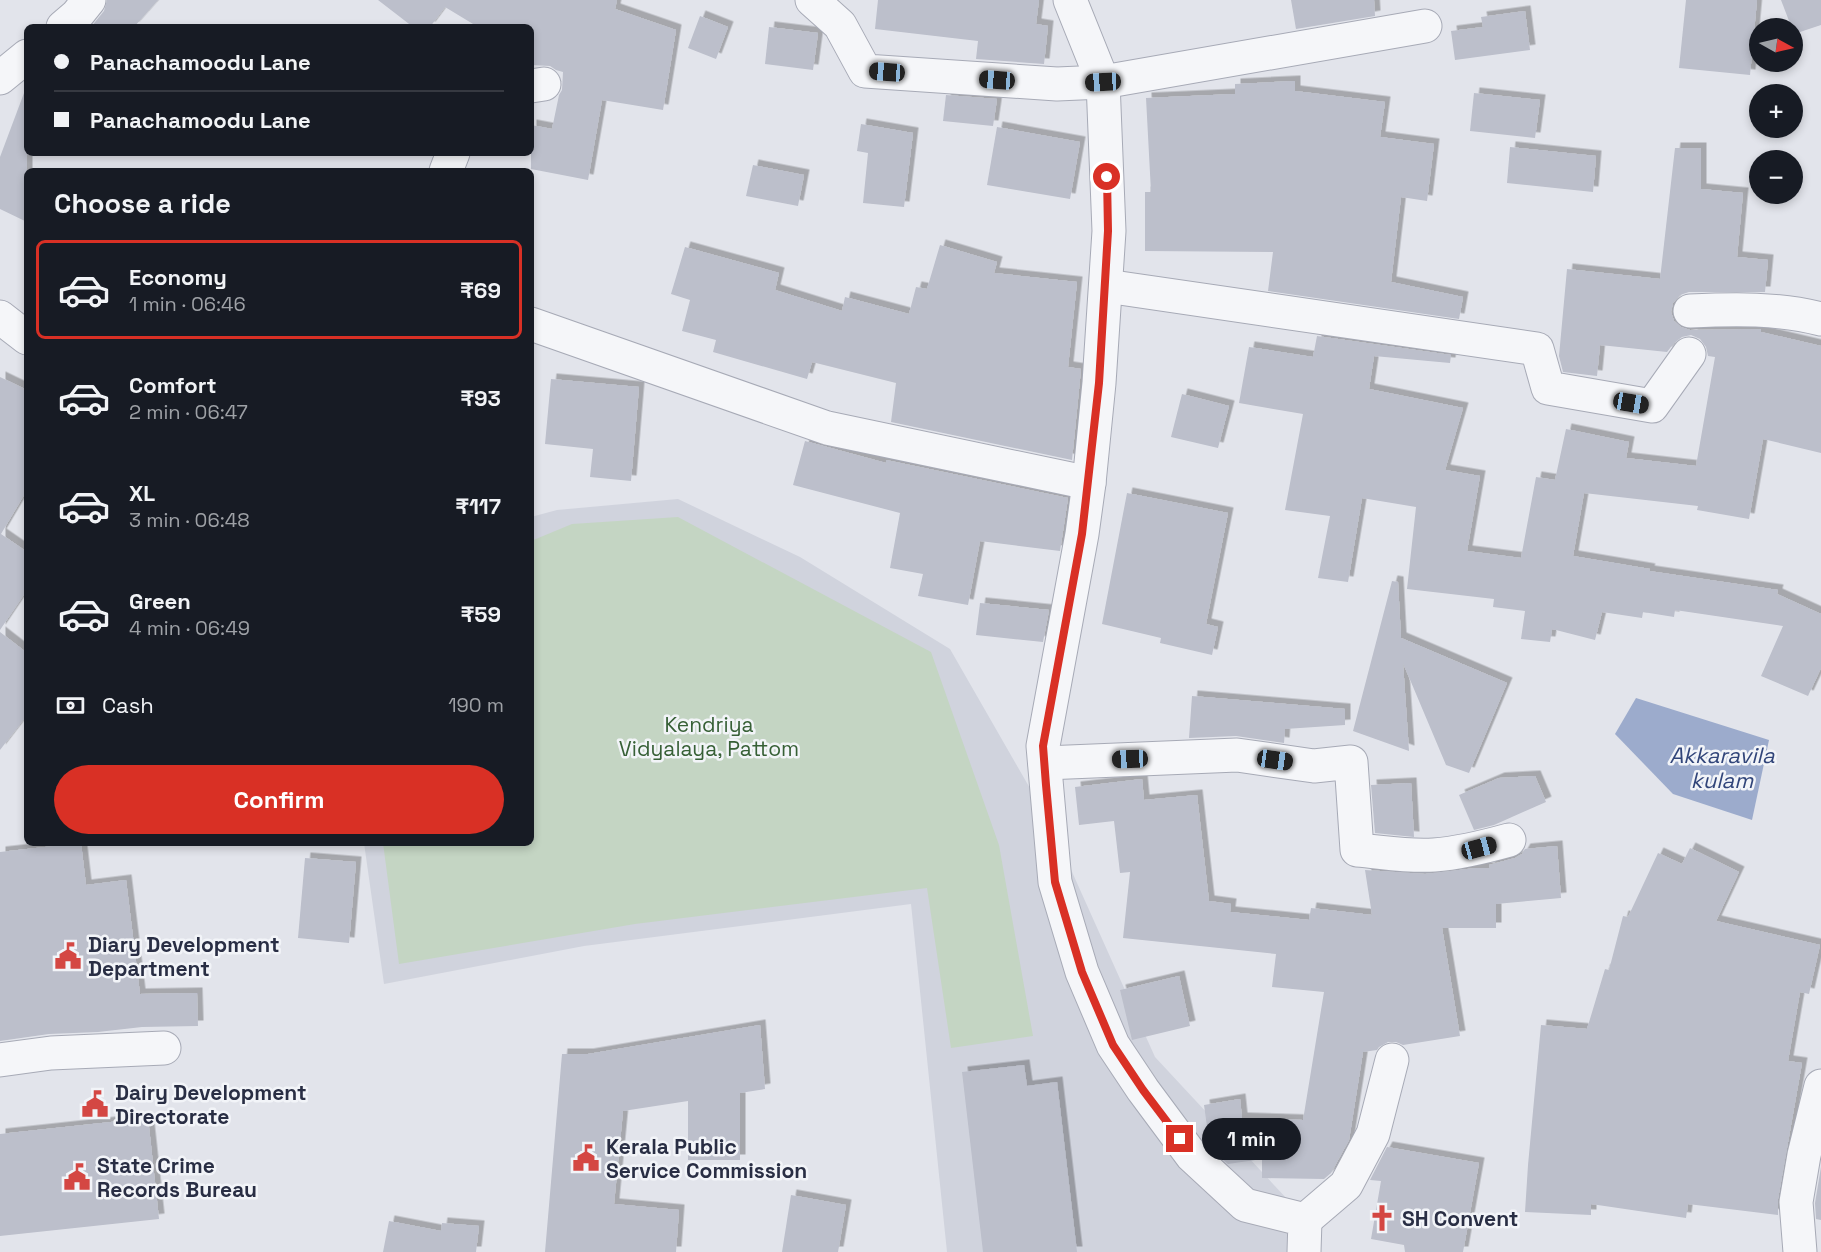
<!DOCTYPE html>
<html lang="en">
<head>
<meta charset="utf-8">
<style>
  :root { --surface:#171b24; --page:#242831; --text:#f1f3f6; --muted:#9ea1a6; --line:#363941; --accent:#d93025 }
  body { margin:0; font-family:"Space Grotesk",sans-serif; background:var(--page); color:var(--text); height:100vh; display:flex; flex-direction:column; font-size:22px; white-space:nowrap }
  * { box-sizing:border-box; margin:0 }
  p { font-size:20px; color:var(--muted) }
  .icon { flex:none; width:33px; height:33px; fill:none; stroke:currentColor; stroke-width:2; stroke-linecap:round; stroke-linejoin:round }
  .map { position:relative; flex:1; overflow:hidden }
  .drawer { position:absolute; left:24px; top:168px; width:510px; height:678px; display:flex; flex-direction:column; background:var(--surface); border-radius:9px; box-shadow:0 3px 9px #0003 }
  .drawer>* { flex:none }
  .banner { position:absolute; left:24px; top:24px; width:510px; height:132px; border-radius:9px; box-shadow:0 3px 9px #0003; display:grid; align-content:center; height:132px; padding:0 30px; background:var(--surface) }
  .needle { width:39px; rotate:98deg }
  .buttons { position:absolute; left:1749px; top:18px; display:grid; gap:12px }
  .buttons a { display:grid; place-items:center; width:54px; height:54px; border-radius:50%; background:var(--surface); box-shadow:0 3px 9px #0003; font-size:30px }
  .end { position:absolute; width:27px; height:27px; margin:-14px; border:8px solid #d93025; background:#fff; box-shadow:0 0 0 3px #fff }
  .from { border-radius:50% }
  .bubble { position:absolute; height:42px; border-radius:21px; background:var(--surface); box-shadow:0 3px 9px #0003; font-size:20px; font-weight:700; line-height:42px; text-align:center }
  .car { position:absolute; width:18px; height:36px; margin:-18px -9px; border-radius:8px; box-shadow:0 0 4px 2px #0007; background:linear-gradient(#222 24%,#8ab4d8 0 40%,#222 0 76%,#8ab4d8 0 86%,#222 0) }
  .banner b { display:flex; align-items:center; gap:21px; height:57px; font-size:22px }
  .banner b+b { border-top:2px solid var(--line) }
  .banner i { width:15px; height:15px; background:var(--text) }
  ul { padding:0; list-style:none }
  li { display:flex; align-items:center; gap:18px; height:99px; margin:0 12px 9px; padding:0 18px; border:3px solid transparent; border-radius:9px }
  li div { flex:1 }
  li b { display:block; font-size:22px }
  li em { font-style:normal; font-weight:700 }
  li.active { border-color:var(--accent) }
  li>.icon { width:54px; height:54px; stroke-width:1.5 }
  h2 { padding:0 30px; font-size:27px; line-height:72px }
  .pay { display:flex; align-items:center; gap:15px; height:66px; padding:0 30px; font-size:22px }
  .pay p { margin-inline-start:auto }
  .primary-button { display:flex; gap:12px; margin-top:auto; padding:12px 30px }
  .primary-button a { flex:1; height:69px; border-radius:36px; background:var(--accent); color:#fff; font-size:24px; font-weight:700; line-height:69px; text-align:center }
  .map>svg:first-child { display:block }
</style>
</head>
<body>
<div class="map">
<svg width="1821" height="1252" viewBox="0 0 1821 1252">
  <defs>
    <filter id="shadow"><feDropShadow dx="5.5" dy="-5.5" stdDeviation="0" flood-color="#0004"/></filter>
  </defs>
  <rect width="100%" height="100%" fill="#e2e4eb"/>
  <polygon fill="#d0d3dd" points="678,499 800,557 950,649 1051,825 1155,1057 1288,1200 1297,1252 947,1252 911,904 584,946 384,984 364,843 531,843 531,517 557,510"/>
  <polygon fill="#c4d5c3" points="678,517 931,652 999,845 1033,1036 951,1048 927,888 635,924 399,964 383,843 531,843 531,541 572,524"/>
  <polygon fill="#9cabcc" points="1636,698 1769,740 1752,820 1673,794 1615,734"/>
  <g fill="#bcbfcb" filter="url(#shadow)">
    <polygon points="107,0 158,0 134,27 91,27 104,11"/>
    <polygon points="378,0 617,0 615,9 676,30 663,110 602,100 588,180 531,169 531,125 552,129 559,95 562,90 563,72 556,70 550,66 531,65 531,27 478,27 445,7 430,27 413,27"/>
    <polygon points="878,0 1039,0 1036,24 1048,26 1044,64 976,59 978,41 875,29"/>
    <polygon points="1291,0 1374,0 1375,16 1296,29"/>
    <polygon points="1686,0 1757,0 1750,75 1679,68"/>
    <polygon points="1781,0 1821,0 1821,25 1794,34"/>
    <polygon points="1525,11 1530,50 1455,60 1451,31 1483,27 1481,17"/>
    <polygon points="700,16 728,27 716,59 688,48"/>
    <polygon points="769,27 818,33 813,70 765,64"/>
    <polygon points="1295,81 1295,91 1385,102 1380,137 1434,144 1427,201 1401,197 1391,282 1463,297 1459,319 1268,291 1273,252 1145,251 1145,192 1151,192 1146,98 1235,94 1235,84"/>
    <polygon points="24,93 27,93 27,222 0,209 0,157"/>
    <polygon points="1474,93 1540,100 1535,138 1470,131"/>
    <polygon points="946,95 997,99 993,126 943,121"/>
    <polygon points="861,124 913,133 904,207 863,203 868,153 857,151"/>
    <polygon points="997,127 1080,142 1070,199 987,185"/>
    <polygon points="1510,147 1596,156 1593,192 1507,183"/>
    <polygon points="1675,148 1701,148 1701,189 1743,193 1737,257 1768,260 1765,292 1689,292 1680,295 1673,303 1671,312 1674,321 1681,327 1690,330 1761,329 1761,332 1821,346 1821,453 1763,439 1749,519 1697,510 1698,506 1584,493 1573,556 1650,569 1649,571 1778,590 1777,594 1821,614 1821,668 1808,696 1761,676 1783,626 1675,610 1674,617 1643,612 1642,618 1602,612 1595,640 1552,629 1550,642 1521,639 1525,611 1493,607 1494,599 1407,589 1416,507 1362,498 1348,582 1318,578 1330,516 1285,510 1303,414 1239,403 1249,347 1313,357 1317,336 1451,355 1450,363 1374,356 1369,389 1463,408 1445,470 1480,476 1467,551 1521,558 1536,477 1555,480 1566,429 1629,442 1626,458 1696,466 1715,357 1708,356 1706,347 1700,339 1691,335 1682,337 1674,343 1667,352 1600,345 1597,376 1563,372 1559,356 1567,269 1660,279"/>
    <polygon points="753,165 804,175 798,206 746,196"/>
    <polygon points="940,245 997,262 994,273 1077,282 1068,367 1081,369 1072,460 891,422 896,383 812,362 807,379 713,352 716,340 682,331 690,300 671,294 685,247 779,273 775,290 842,311 845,297 909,314 916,287 927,289"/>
    <polygon points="0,377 27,390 27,490 1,534 27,552 27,590 0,630"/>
    <polygon points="551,379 639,387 631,481 590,477 593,449 545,444"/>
    <polygon points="1182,394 1229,406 1218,448 1171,437"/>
    <polygon points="805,441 886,463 886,460 1068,498 1060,551 980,541 968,605 918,596 923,574 890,568 900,513 793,485"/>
    <polygon points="1127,493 1228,513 1206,624 1218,627 1212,655 1160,643 1161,638 1102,624"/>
    <polygon points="1392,581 1398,582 1401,638 1507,683 1469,773 1446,765 1403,663 1409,751 1353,731"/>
    <polygon points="980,603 1049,610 1043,642 976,635"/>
    <polygon points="0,632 27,653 27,715 0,750"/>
    <polygon points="1192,696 1345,709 1345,725 1285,729 1284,743 1236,736 1189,738"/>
    <polygon points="1535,776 1546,802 1494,825 1474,830 1459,795 1499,778"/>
    <polygon points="1142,779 1144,800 1197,795 1209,901 1231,904 1230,912 1309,920 1311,908 1372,915 1365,870 1425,874 1476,868 1490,868 1489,865 1515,858 1522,854 1525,849 1557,846 1561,898 1496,904 1496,928 1442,928 1460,1036 1403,1045 1396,1042 1388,1042 1379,1047 1377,1050 1363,1052 1349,1140 1331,1173 1324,1179 1262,1178 1262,1159 1228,1164 1210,1148 1204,1105 1240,1099 1242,1118 1303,1120 1324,992 1272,987 1276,954 1123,938 1130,872 1120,873 1114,821 1079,825 1075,787"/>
    <polygon points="1411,783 1414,837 1375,833 1371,785"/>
    <polygon points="81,843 86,885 126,880 140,994 197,993 198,1026 142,1027 98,1032 49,1034 0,1041 0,852"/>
    <polygon points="1690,848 1739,872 1716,921 1820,945 1809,994 1800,992 1788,1061 1802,1063 1778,1199 1778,1215 1688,1204 1686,1218 1591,1204 1591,1215 1525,1212 1528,1165 1541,1025 1587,1029 1605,969 1609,970 1623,916 1628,917 1658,853 1682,864"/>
    <polygon points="305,858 356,862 349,943 298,938"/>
    <polygon points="1179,976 1190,1026 1132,1040 1120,990"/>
    <polygon points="760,1025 765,1089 740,1093 740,1160 688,1160 688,1101 623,1111 614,1204 679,1210 676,1252 545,1252 562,1054 588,1054"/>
    <polygon points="1024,1065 1027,1086 1057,1082 1077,1252 983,1252 962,1072"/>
    <polygon points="148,1118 159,1219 0,1236 0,1134"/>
    <polygon points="1387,1147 1479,1163 1463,1252 1405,1252 1404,1245 1371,1239 1381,1181 1370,1180"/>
    <polygon points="1821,1167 1821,1220 1816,1219 1815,1203"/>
    <polygon points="791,1195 846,1205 838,1252 782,1252"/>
    <polygon points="389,1221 441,1231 442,1223 479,1226 476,1252 383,1252"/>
  </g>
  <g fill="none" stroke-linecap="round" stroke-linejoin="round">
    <defs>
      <g id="minor">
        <polyline points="812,0 840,25 865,71 1057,84 1103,82 1425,26"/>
        <polyline points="1070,0 1103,82 1109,231 1099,383 1089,483 1082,534 1043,746 1055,882 1082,972 1113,1045 1143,1090 1192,1156 1245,1205 1305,1220 1304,1252"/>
        <polyline points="63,27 77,15 89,0"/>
        <polyline points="0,78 27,56"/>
        <polyline points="531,86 544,84"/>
        <polyline points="446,171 453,153"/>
        <polyline points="1106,286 1537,349 1548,388 1652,406 1689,354"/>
        <path d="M1690,311C1734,309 1779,308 1821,319"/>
        <polyline points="0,317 27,338"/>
        <polyline points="531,324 827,428 1089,483"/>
        <path d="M1045,763L1237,755L1314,766L1351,762L1357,850C1382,852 1409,857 1434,855C1459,853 1484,847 1509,840"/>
        <polyline points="0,1060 51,1053 164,1048"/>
        <polyline points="1305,1220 1346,1185 1373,1134 1392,1060"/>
        <polyline points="1800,1252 1796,1202 1804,1155 1821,1086"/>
      </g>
    </defs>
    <use href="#minor" stroke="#a7aab6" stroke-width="35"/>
    <use href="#minor" stroke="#f5f6f9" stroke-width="33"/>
  </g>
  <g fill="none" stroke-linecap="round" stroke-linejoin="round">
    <polyline stroke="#d93025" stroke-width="8" points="1107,177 1108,231 1099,383 1082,534 1043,746 1046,785 1055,882 1082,972 1113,1045 1143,1090 1180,1139"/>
  </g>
  <defs>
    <symbol id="civic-bare" viewBox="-9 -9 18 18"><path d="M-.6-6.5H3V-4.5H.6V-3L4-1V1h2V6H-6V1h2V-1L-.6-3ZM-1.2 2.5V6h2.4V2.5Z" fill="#d44743" stroke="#f2f4f8" stroke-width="2.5" paint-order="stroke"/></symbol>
    <symbol id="church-bare" viewBox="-9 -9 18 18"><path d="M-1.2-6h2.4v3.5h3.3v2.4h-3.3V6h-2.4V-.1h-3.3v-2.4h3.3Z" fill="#d44743" stroke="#f2f4f8" stroke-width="2.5" paint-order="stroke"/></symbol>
  </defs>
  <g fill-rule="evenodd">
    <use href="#civic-bare" x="49" y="937" width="38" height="38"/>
    <use href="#civic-bare" x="76" y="1085" width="38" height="38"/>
    <use href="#civic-bare" x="567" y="1139" width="38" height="38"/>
    <use href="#civic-bare" x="58" y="1158" width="38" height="38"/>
    <use href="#church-bare" x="1363" y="1199" width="38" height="38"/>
  </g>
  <g text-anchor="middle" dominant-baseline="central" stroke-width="5" stroke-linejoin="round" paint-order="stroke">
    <g font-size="21" fill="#376036" stroke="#f2f4f8">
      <text x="709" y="724">Kendriya<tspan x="709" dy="24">Vidyalaya, Pattom</tspan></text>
    </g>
    <g font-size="21" font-weight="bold" fill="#292e44" stroke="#f2f4f8" text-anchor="start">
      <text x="88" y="944">Diary Development<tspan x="88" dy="24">Department</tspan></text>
      <text x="115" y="1092">Dairy Development<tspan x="115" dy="24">Directorate</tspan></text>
      <text x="606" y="1146">Kerala Public<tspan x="606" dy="24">Service Commission</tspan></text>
      <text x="97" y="1165">State Crime<tspan x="97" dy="24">Records Bureau</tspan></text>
      <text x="1402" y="1218">SH Convent</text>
    </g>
    <g font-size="22" font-style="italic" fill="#31457a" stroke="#f2f4f8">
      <text x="1722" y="755">Akkaravila<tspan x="1722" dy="25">kulam</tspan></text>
    </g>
  </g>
</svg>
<div class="buttons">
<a><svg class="needle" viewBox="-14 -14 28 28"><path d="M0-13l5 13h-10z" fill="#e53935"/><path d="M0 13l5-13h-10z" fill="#9ea1a6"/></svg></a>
<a>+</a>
<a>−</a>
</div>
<i class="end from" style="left:1107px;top:177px"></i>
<i class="end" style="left:1180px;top:1139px"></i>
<div class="bubble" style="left:1202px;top:1118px;width:99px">1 min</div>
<i class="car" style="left:887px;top:72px;rotate:274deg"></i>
<i class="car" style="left:997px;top:80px;rotate:274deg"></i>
<i class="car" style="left:1103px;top:82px;rotate:267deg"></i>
<i class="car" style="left:1631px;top:403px;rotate:100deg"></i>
<i class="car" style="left:1130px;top:759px;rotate:268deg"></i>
<i class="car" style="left:1275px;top:760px;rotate:98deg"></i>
<i class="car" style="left:1479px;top:848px;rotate:75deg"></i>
<div class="banner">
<b><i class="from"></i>Panachamoodu Lane</b>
<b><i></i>Panachamoodu Lane</b>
</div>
<section class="drawer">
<h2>Choose a ride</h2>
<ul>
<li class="active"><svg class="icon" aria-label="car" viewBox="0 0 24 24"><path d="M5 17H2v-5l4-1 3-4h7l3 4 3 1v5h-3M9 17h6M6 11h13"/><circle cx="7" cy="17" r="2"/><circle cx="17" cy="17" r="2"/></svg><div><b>Economy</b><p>1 min · 06:46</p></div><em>₹69</em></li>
<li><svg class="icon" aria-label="car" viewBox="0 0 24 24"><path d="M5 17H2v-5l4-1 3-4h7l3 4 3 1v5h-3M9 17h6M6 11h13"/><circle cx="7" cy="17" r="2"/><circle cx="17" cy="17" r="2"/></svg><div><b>Comfort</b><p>2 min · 06:47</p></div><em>₹93</em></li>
<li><svg class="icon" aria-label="car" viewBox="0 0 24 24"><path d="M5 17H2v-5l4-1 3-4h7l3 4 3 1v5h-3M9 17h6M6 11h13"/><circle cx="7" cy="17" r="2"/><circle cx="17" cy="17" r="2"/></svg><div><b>XL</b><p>3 min · 06:48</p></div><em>₹117</em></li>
<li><svg class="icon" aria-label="car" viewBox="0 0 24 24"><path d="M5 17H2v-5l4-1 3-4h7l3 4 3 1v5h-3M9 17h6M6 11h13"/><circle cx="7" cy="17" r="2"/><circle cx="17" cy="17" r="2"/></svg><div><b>Green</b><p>4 min · 06:49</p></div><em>₹59</em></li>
</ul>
<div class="pay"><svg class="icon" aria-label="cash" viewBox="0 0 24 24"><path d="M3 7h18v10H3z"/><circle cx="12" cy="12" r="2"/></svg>Cash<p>190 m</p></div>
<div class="primary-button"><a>Confirm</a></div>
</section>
</div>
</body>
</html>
